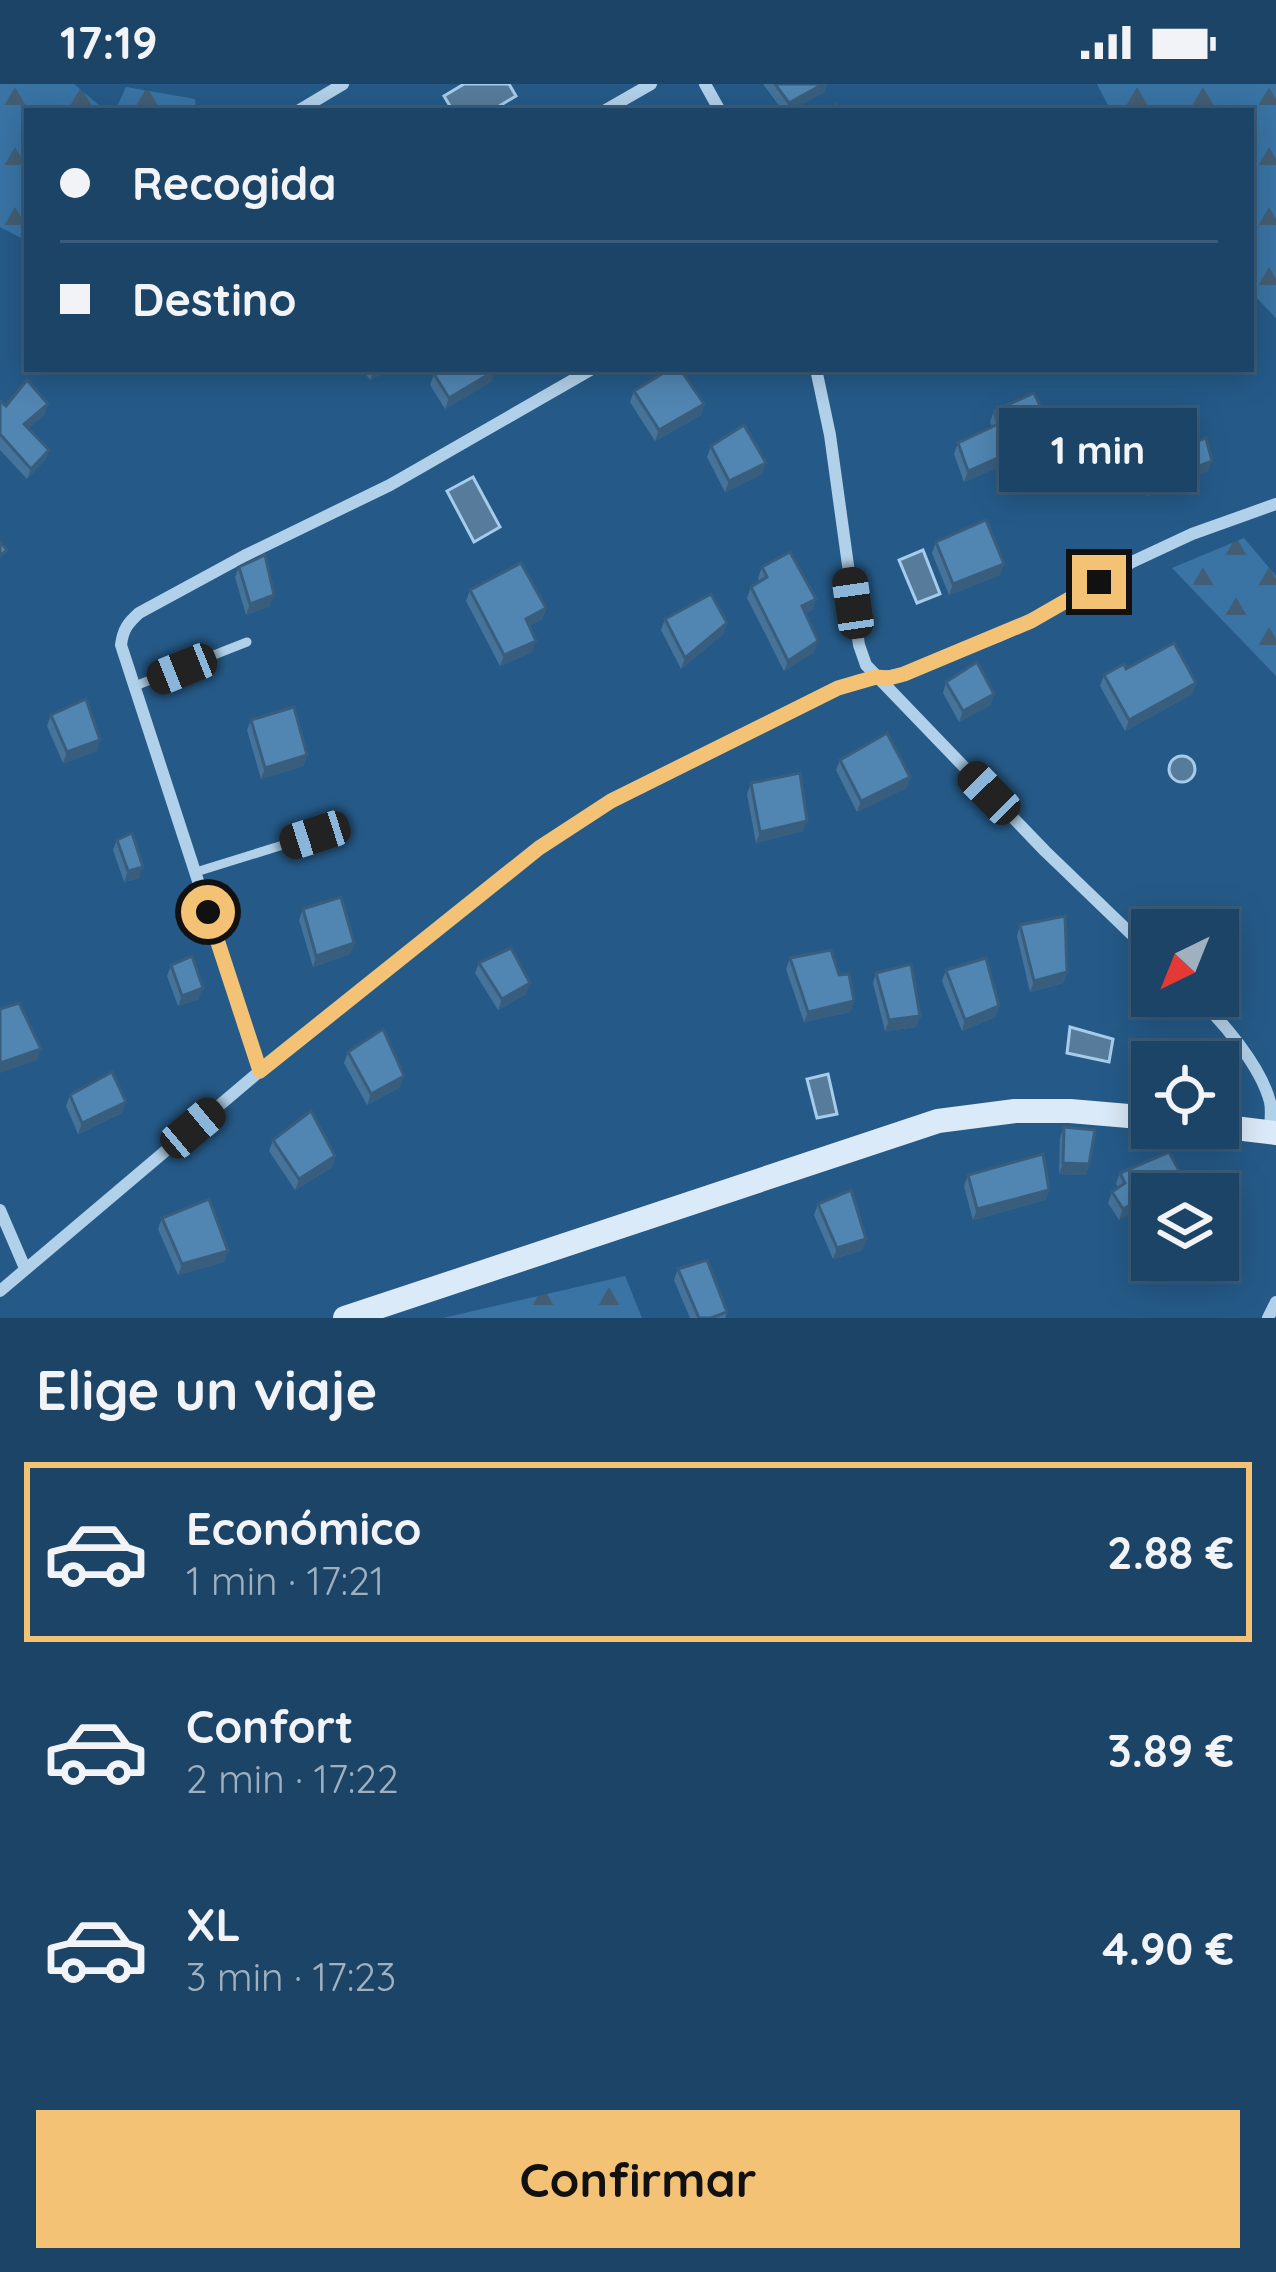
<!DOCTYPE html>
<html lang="es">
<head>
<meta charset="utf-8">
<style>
  :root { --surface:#1c4466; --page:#254b6c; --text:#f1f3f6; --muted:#a0b0bf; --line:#3a5c7a; --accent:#f3c275 }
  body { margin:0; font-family:Quicksand,sans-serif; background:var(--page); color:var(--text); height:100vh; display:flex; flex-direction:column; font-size:45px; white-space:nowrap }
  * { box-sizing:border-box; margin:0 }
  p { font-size:39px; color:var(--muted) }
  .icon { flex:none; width:66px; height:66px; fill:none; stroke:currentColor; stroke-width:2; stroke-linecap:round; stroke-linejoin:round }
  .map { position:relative; height:1234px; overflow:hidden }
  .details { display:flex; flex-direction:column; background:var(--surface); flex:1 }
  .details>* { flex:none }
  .top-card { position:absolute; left:24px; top:24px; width:1230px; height:264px; border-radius:0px; box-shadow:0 6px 30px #0003,0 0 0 3px var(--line); display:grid; align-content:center; height:264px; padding:0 36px; background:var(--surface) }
  .needle { width:78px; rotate:223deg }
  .tools { position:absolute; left:1131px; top:825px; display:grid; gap:24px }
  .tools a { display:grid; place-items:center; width:108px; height:108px; border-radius:0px; background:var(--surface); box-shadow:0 6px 30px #0003,0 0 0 3px var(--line); font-size:60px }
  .end { position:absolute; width:54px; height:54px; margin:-27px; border:15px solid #f3c275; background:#111; box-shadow:0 0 0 6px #111 }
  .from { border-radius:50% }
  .bubble { position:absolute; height:84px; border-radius:0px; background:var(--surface); box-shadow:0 6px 30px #0003,0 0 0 3px var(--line); font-size:39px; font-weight:700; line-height:84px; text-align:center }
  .car { position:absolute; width:36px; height:72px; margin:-36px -18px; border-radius:15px; box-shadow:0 0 9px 3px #0007; background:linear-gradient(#222 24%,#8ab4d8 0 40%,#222 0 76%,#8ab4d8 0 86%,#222 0) }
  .top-card b { display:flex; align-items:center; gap:42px; height:114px; font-size:45px }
  .top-card b+b { border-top:3px solid var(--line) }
  .top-card i { width:30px; height:30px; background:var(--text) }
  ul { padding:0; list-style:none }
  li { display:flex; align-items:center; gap:36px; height:180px; margin:0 24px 18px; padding:0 12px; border:6px solid transparent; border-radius:0px }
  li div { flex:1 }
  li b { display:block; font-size:45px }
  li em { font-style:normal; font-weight:700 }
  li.selected { border-color:var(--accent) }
  li>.icon { width:108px; height:108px; stroke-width:1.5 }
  h2 { padding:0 36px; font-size:54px; line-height:144px }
  .cta { display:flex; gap:24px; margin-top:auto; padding:24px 36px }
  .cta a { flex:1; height:138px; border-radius:0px; background:var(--accent); color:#111; font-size:48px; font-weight:700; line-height:138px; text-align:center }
  .status { display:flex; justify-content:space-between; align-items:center; height:84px; padding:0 60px; background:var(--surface); direction:ltr }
  .status svg { height:33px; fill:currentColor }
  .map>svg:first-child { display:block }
</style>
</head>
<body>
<div class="status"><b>17:19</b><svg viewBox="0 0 49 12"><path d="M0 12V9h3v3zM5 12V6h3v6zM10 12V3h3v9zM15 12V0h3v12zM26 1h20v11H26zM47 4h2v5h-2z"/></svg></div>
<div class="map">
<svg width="1276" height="1234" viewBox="0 0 1276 1234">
  <defs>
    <pattern id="forest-firs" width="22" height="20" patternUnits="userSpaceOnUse" patternTransform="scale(3)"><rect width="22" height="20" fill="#3974a5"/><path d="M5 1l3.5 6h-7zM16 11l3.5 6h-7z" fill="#435e74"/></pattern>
  </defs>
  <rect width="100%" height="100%" fill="#255a88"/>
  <g fill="url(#forest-firs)">
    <polygon points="0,0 74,0 106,27 27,27 27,157 0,143"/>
    <polygon points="1097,0 1276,0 1276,234 1251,208 1251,27 1111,27"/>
    <polygon points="126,3 195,15 196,27 115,27"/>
    <polygon points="1244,454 1276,492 1276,592 1172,484"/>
    <polygon points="625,1192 642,1234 443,1234"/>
  </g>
  <g fill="#577c9b" stroke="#a5ccea" stroke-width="3">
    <polygon points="464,0 509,0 516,12 491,27 453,27 444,12"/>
    <polygon points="473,393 500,443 474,458 447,407"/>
    <polygon points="923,466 940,510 917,519 899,476"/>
    <circle cx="1182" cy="685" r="13"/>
    <polygon points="1070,943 1113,955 1109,978 1067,969"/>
    <polygon points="828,990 837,1030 817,1034 807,995"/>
  </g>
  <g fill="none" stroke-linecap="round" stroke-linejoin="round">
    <g stroke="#b1d0e9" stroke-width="9">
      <polyline points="135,602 247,558"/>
      <polyline points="196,788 315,751"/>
    </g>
    <g stroke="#b1d0e9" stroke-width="12">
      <polyline points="705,0 720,27"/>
      <polyline points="298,27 343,0"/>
      <polyline points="604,27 651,0"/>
      <polyline points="816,285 830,351 859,561 866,581 1045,767 1152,870"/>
      <path d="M1196,912C1222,937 1261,982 1270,1018C1272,1027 1270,1039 1270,1048"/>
      <path d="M260,987L121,561C123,545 128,539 139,529L244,472L390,401L592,285"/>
      <polyline points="0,1126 25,1184"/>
      <polyline points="0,1207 260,987 539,763 611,717 839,604 857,597 904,590 999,552 1031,537 1132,478 1192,450 1276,420"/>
      <polyline points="1268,1234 1276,1218"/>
    </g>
    <g stroke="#dbeaf8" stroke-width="24">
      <polyline points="1218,1042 1276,1049"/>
      <polyline points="345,1234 938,1037 1015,1027 1070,1027 1152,1034"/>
    </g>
  </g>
  <g fill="#467399">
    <polygon points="763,0 827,0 824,8 790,27 783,27"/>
    <polygon points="362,285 391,285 370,296"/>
    <polygon points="434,290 492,297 445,325 430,301"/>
    <polygon points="634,307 704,320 701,331 655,357 630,318"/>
    <polygon points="0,317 6,322 44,331 28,344 49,366 45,376 27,395 0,366"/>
    <polygon points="994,327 1045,332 1041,343 1033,351 1028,370 964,398 954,370 958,359 992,343 990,338"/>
    <polygon points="1134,361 1165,368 1208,387 1148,412 1130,371"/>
    <polygon points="711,362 762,390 725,408 707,373"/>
    <polygon points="936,458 1000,491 949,511 932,469"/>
    <polygon points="239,483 270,522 246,531 235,493"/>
    <polygon points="762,483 816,515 812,526 805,529 814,568 784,587 747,514 751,503 760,498 758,494"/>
    <polygon points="470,506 546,524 542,535 529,542 532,568 500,582 466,517"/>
    <polygon points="665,535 727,539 723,550 681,585 661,546"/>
    <polygon points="1126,585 1196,599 1192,610 1125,647 1100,602 1104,591"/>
    <polygon points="946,598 994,610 990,621 959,638 943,609"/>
    <polygon points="51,631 97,667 63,679 47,642"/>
    <polygon points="251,636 307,671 303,682 261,695 247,646"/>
    <polygon points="840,676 910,693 906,704 857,728 836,686"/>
    <polygon points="751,699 803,747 756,759 747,710"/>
    <polygon points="117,756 139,794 124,798 113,766"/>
    <polygon points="303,825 354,859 350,870 313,883 299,836"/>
    <polygon points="1020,841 1067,888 1063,899 1030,908 1017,852"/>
    <polygon points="790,874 839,891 854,917 850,928 804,938 786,885"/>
    <polygon points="479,879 526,910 498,926 475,889"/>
    <polygon points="171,881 199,915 178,922 167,892"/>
    <polygon points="946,886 999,922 995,933 962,947 942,897"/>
    <polygon points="876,889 916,943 885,947 873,899"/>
    <polygon points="348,968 400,1003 367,1021 344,979"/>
    <polygon points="70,1011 122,1029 78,1050 66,1022"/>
    <polygon points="1064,1043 1089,1080 1086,1091 1059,1090 1060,1054"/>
    <polygon points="273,1056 335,1072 332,1083 295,1106 269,1067"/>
    <polygon points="1120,1089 1179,1103 1166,1110 1152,1110 1119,1136 1108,1119 1112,1108 1118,1104 1116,1099"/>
    <polygon points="968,1091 1049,1106 1045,1116 973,1136 964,1102"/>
    <polygon points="818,1120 863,1166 833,1175 814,1131"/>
    <polygon points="162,1134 224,1178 178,1191 158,1145"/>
    <polygon points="678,1185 727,1228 725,1234 690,1234 674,1196"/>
  </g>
  <g fill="#395e7d">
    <polygon points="823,0 827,0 824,8 790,27 786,27 789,19"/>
    <polygon points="375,285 391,285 370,296"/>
    <polygon points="496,286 492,297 445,325 449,314"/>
    <polygon points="48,320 44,331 20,351 24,340"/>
    <polygon points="704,320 701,331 655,357 659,346"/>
    <polygon points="1045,332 1041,343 1030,354 1034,343"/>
    <polygon points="1032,359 1028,370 964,398 968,387"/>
    <polygon points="49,366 45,376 27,395 31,385"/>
    <polygon points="1212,377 1208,387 1148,412 1152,401"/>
    <polygon points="766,379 762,390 725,408 729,397"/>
    <polygon points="1004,480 1000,491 949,511 953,500"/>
    <polygon points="274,511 270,522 246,531 250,520"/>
    <polygon points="816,515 812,526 798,532 802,522"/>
    <polygon points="546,524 542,535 522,546 526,535"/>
    <polygon points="727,539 723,550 681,585 685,574"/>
    <polygon points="536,557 532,568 500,582 504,571"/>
    <polygon points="818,557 814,568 784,587 788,577"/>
    <polygon points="1196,599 1192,610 1125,647 1129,636"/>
    <polygon points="994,610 990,621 959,638 963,627"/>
    <polygon points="100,656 97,667 63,679 67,668"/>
    <polygon points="307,671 303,682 261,695 265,684"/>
    <polygon points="910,693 906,704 857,728 861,717"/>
    <polygon points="807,737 803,747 756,759 760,748"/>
    <polygon points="143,783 139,794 124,798 128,787"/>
    <polygon points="354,859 350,870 313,883 316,872"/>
    <polygon points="1067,888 1063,899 1030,908 1034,897"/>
    <polygon points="530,899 526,910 498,926 502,915"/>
    <polygon points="203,904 199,915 178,922 182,912"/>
    <polygon points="854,917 850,928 804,938 808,928"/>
    <polygon points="999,922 995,933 962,947 965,936"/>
    <polygon points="920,932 916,943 885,947 889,936"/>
    <polygon points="41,965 37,976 0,989 0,979"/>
    <polygon points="404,992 400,1003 367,1021 371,1010"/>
    <polygon points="126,1018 122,1029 78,1050 82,1039"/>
    <polygon points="335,1072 332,1083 295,1106 299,1095"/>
    <polygon points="1063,1079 1089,1080 1086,1091 1059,1090"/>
    <polygon points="1182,1092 1179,1103 1166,1110 1152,1110 1152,1118 1119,1136 1123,1125"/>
    <polygon points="1049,1106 1045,1116 973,1136 977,1125"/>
    <polygon points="866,1155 863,1166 833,1175 837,1164"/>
    <polygon points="228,1167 224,1178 178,1191 182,1180"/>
  </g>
  <g fill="#5186b2" stroke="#395e7d" stroke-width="3">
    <polygon points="775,0 823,0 789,19"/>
    <polygon points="836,20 841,27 828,27"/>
    <polygon points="442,285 496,285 496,286 449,314 434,290"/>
    <polygon points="670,285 680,285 704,320 659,346 634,307"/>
    <polygon points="27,296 48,320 24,340 49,366 31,385 0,350 0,317 6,322"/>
    <polygon points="1034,309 1045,332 1034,343 1032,359 968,387 958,359 998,340 994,327"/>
    <polygon points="744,341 766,379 729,397 711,362"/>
    <polygon points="1155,351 1165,368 1206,354 1212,377 1152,401 1134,361"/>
    <polygon points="986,436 1004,480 953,500 936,458"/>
    <polygon points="0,458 7,466 0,472"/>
    <polygon points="790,468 816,515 802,522 818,557 788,577 751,503 767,493 762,483"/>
    <polygon points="265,471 274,511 250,520 239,483"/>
    <polygon points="521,479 546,524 526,535 536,557 504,571 470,506"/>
    <polygon points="711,510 727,539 685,574 665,535"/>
    <polygon points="1174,559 1196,599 1129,636 1104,591 1124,580 1126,585"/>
    <polygon points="977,578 994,610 963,627 946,598"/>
    <polygon points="86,615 100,656 67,668 51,631"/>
    <polygon points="294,623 307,671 265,684 251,636"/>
    <polygon points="887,649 910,693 861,717 840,676"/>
    <polygon points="800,689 807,737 760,748 751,699"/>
    <polygon points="132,749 143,783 128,787 117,756"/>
    <polygon points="341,813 354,859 316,872 303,825"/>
    <polygon points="1065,832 1067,888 1034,897 1020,841"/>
    <polygon points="511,864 530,899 502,915 479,879"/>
    <polygon points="831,866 839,891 849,890 854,917 808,928 790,874"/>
    <polygon points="192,872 203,904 182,912 171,881"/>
    <polygon points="986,874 999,922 965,936 946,886"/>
    <polygon points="911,880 920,932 889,936 876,889"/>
    <polygon points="19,919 41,965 0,979 0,925"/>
    <polygon points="383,945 404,992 371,1010 348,968"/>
    <polygon points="112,988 126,1018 82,1039 70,1011"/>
    <polygon points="311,1027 335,1072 299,1095 273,1056"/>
    <polygon points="1064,1043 1095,1046 1089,1080 1063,1079"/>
    <polygon points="1169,1068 1182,1092 1123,1125 1112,1108 1125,1099 1120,1089"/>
    <polygon points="1043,1070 1049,1106 977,1125 968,1091"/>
    <polygon points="851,1106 866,1155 837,1164 818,1120"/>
    <polygon points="209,1115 228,1167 182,1180 162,1134"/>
    <polygon points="707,1176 727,1228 711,1234 699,1234 678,1185"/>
  </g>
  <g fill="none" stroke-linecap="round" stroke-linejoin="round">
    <polyline stroke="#f3c275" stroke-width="15" points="208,828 260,987 539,764 611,717 838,604 876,593 889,594 904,590 1031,537 1099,498"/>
  </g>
</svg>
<div class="tools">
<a><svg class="needle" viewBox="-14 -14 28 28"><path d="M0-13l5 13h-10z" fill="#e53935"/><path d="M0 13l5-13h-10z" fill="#a0b0bf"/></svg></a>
<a><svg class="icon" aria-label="locate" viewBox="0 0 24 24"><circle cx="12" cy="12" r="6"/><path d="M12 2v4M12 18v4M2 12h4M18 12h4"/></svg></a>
<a><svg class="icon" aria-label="layers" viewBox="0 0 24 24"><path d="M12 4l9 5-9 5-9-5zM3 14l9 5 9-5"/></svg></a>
</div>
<i class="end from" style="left:208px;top:828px"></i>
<i class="end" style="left:1099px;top:498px"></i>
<div class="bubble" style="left:999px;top:324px;width:198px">1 min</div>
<i class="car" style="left:853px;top:519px;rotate:352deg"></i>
<i class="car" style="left:182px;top:585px;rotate:248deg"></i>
<i class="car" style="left:989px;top:709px;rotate:316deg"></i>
<i class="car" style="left:315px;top:751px;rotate:252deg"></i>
<i class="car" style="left:193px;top:1044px;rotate:50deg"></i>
<div class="top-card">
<b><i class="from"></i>Recogida</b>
<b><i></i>Destino</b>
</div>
</div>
<section class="details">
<h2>Elige un viaje</h2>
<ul>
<li class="selected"><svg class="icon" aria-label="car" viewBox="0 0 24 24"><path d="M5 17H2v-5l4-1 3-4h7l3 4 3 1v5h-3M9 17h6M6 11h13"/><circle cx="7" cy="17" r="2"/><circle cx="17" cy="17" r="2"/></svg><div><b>Económico</b><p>1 min · 17:21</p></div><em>2.88 €</em></li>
<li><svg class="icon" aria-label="car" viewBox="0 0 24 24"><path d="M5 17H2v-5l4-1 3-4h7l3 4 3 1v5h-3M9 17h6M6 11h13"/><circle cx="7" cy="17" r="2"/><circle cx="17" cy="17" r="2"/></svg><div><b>Confort</b><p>2 min · 17:22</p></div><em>3.89 €</em></li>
<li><svg class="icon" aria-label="car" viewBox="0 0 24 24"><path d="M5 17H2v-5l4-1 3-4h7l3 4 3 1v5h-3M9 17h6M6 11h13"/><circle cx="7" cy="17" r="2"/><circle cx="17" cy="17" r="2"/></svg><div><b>XL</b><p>3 min · 17:23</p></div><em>4.90 €</em></li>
</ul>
<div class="cta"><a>Confirmar</a></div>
</section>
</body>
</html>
